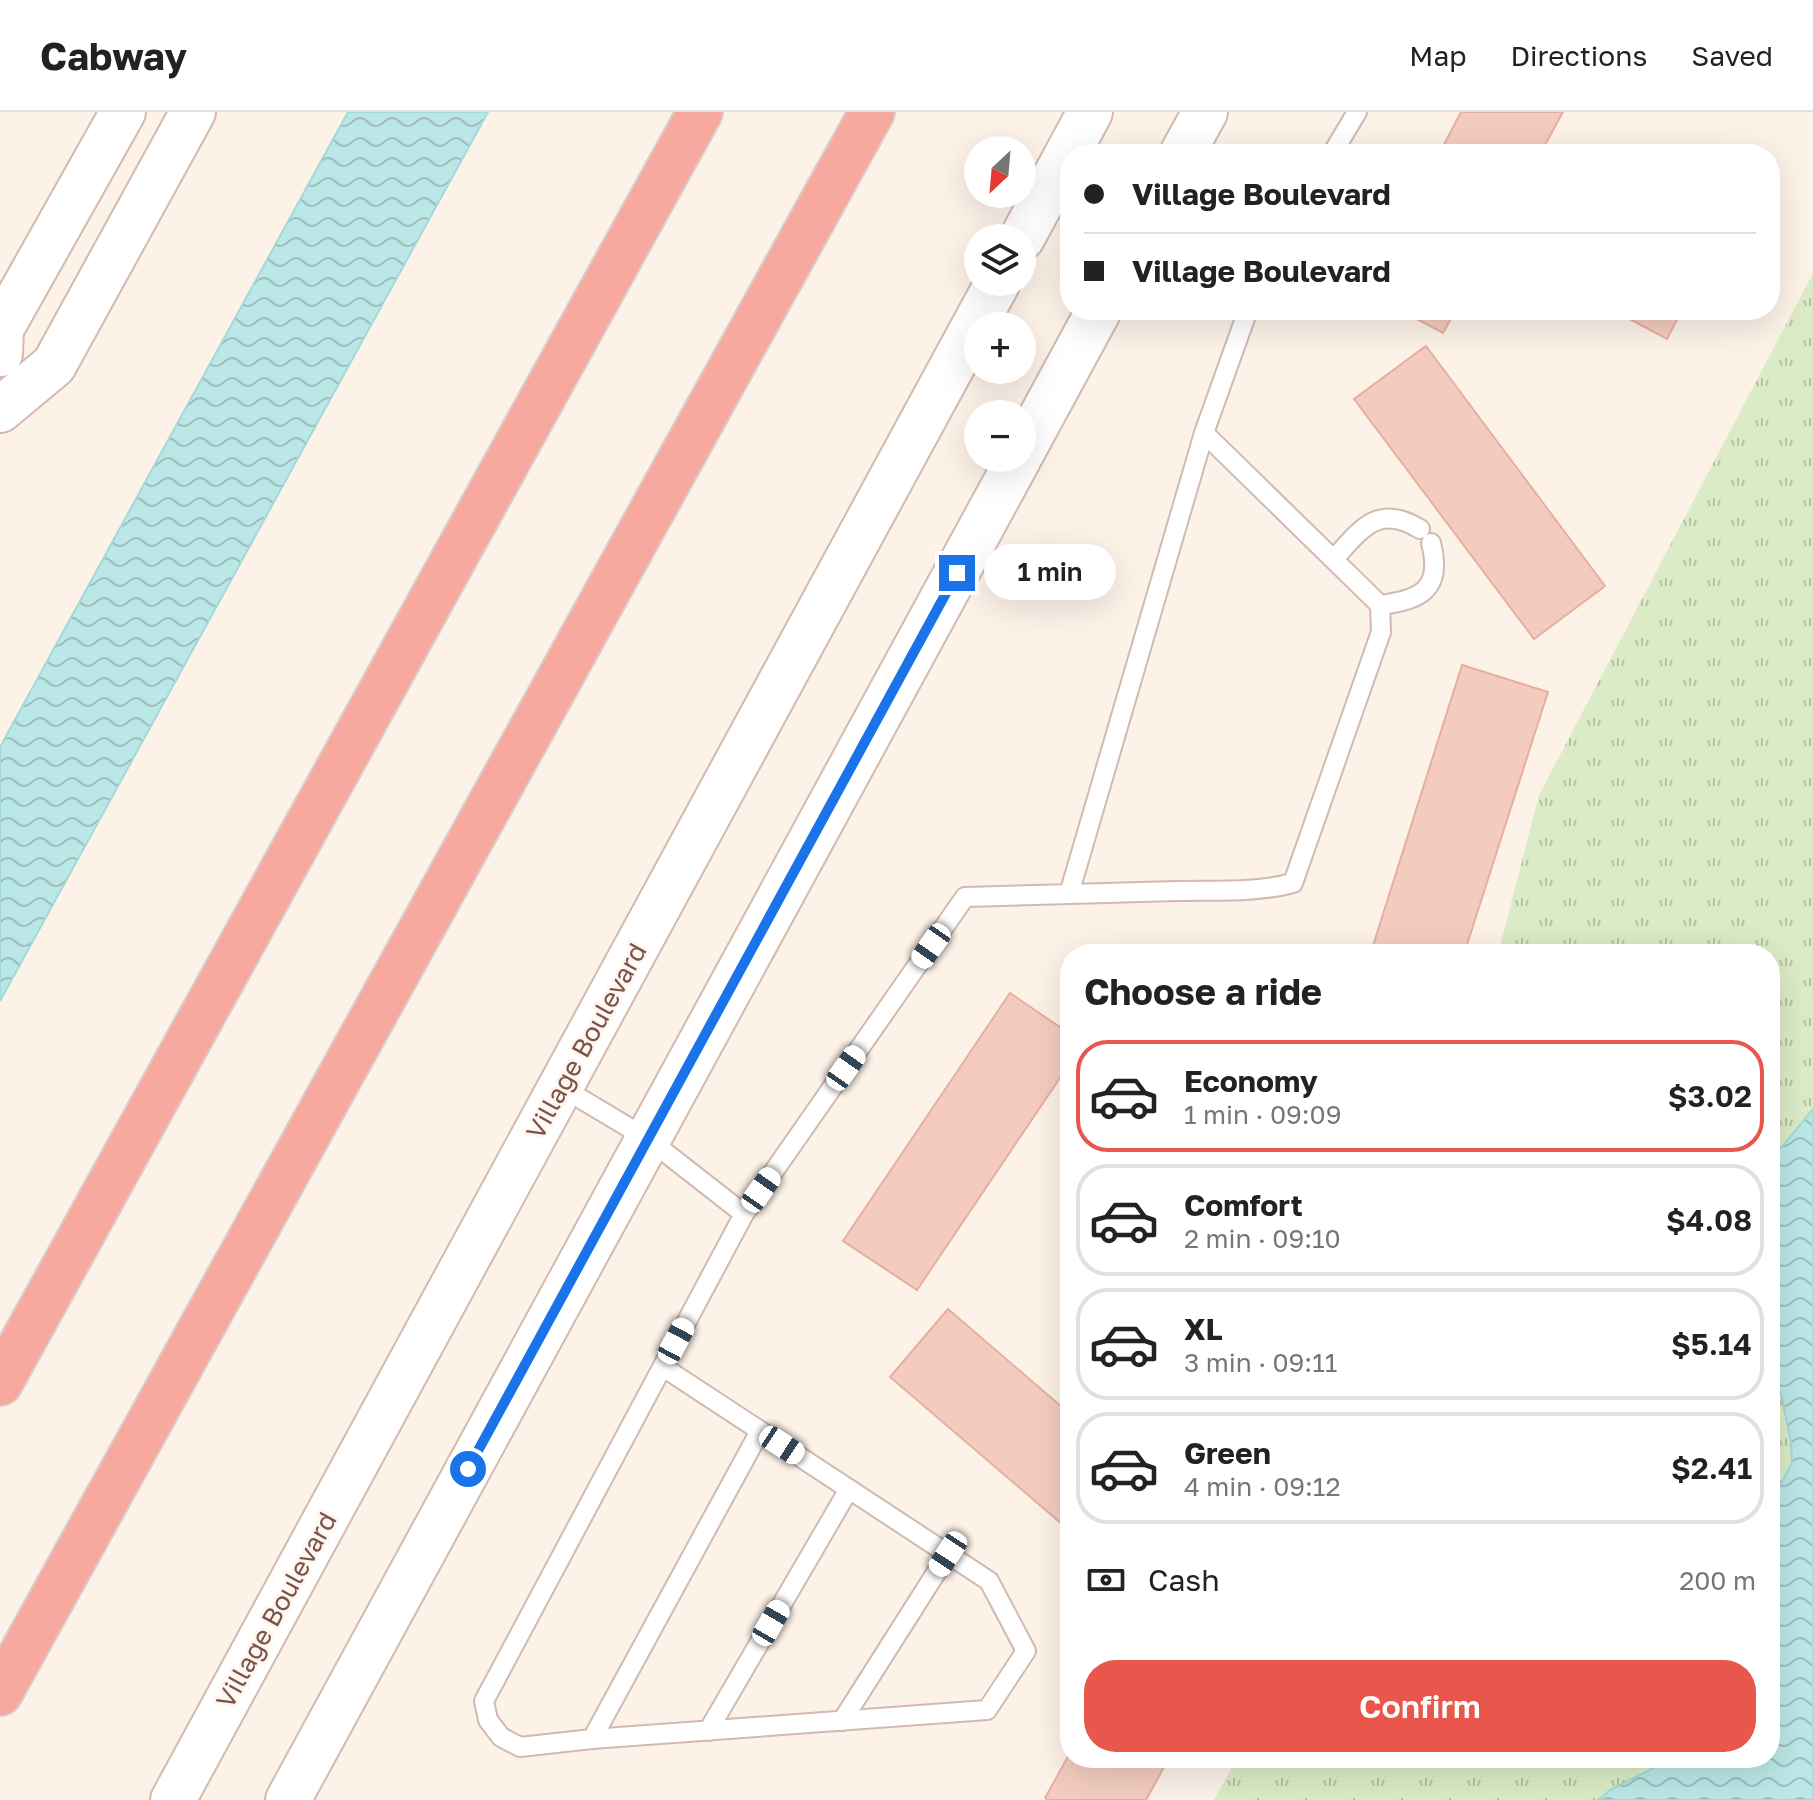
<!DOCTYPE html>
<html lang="en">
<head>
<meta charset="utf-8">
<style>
  :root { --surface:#fff; --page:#f6f6f6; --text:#222; --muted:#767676; --line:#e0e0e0; --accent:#e8564c }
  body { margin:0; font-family:"Golos Text",sans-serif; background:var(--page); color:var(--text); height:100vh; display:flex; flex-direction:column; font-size:30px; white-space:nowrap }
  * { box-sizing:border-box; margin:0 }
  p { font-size:26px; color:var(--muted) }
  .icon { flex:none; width:44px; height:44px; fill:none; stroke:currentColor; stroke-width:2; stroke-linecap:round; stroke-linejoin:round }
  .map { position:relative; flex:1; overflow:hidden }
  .drawer { position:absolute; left:1060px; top:832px; width:720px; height:824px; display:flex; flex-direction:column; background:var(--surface); border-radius:32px; box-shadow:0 8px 32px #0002 }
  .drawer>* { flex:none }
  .top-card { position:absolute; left:1060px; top:32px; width:720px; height:176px; border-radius:32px; box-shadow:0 8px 32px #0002; display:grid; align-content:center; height:176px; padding:0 24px; background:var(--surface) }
  .needle { width:52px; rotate:206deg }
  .controls { position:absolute; left:964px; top:24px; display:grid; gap:16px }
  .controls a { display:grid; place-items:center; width:72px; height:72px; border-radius:50%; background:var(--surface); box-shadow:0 8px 32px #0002; font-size:40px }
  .end { position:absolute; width:36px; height:36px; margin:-18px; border:10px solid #1a73e8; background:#fff; box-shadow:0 0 0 4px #fff }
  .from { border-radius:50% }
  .bubble { position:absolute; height:56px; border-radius:28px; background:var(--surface); box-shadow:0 8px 32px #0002; font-size:26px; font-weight:600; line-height:56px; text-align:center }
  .car { position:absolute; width:24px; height:48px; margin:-24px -12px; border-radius:10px; box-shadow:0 0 6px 2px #0007; background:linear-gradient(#fff 24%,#345 0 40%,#fff 0 76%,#345 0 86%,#fff 0) }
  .top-card b { display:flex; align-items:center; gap:28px; height:76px; font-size:30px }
  .top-card b+b { border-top:2px solid var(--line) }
  .top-card i { width:20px; height:20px; background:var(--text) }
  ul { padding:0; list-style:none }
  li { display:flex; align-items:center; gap:24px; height:112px; margin:0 16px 12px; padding:0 8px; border:4px solid var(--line); border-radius:32px }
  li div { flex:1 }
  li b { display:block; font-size:30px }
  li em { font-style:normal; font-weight:600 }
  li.active { border-color:var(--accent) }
  li>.icon { width:72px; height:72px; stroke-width:1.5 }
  h2 { padding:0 24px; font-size:36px; line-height:96px }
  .pay { display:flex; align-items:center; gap:20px; height:88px; padding:0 24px; font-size:30px }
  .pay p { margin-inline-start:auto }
  .primary-button { display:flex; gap:16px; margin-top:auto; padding:16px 24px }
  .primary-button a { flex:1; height:92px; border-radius:32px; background:var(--accent); color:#fff; font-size:32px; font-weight:600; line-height:92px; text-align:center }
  header { display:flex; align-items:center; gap:48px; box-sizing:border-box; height:112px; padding:0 40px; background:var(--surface); border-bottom:2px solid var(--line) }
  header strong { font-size:38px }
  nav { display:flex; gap:44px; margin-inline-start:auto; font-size:28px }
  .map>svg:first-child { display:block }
</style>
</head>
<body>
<header>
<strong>Cabway</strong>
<nav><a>Map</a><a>Directions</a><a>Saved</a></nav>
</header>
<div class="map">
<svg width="1813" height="1688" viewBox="0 0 1813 1688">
  <defs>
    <pattern id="grass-tufts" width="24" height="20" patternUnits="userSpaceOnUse" patternTransform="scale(2)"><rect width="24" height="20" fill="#dbebc6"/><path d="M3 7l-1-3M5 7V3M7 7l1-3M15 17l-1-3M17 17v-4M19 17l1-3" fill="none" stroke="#b6c1a3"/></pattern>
    <pattern id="water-waves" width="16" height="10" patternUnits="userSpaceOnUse" patternTransform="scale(2)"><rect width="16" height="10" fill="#bce7e7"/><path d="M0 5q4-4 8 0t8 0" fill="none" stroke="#9ebebd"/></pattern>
  </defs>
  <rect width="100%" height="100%" fill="#fdf2e8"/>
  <polygon fill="url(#grass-tufts)" points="1813,161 1813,1688 1214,1688 1237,1646 1770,1646 1770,842 1498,842 1539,683"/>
  <g fill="url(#water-waves)" stroke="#a2d9d9" stroke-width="2">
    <polygon points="348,0 488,0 0,889 0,635"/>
    <polygon points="1813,997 1813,1688 1598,1688 1610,1678 1673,1646 1770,1646 1770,1392 1792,1351 1791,1330 1782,1286 1770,1248 1770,1049"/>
  </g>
  <g fill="#f3ccbf" stroke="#e6af9f" stroke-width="2">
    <polygon points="1461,0 1563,0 1540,42 1439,42"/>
    <polygon points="1400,198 1456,198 1443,221"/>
    <polygon points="1619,198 1682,198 1667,227 1618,201"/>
    <polygon points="1426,234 1605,474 1534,527 1354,287"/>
    <polygon points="1462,553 1548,580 1464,842 1386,842 1372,837"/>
    <polygon points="1010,881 1070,922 1070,951 917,1178 843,1129"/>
    <polygon points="948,1197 1070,1302 1070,1419 890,1265"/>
    <polygon points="1070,1641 1070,1646 1169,1646 1146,1688 1048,1688 1045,1686"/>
  </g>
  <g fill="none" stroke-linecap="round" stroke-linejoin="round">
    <defs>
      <g id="lane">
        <polyline points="1332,42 1357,0"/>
        <polyline points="1204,321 1248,198"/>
        <path d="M1334,447C1361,417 1378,391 1420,417"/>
        <path d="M1380,493C1421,488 1443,477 1431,431"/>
        <polyline points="561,975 648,1027 744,1102 484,1589 488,1608 501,1625 520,1635 592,1627 987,1598 1026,1539 989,1469 663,1255"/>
        <path d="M744,1102L965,785C1035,783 1106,781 1176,779C1215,778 1255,781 1293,771L1381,520L1380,493L1204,321L1069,782"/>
        <polyline points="842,1609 948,1442"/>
        <polyline points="708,1619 849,1377"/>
        <polyline points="592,1627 760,1319"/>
      </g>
      <g id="secondary">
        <polyline points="1182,42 1205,0"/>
        <polyline points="1022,126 1090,0"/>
        <polyline points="0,242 1,217 123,0"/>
        <polyline points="0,298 54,253 193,0"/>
        <polyline points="1022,340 1099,198"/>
        <polyline points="173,1688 998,170"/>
        <polyline points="288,1688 1019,346"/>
      </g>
      <g id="highway">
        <polyline points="0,1271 700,0"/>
        <polyline points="0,1581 872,0"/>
      </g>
    </defs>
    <use href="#lane" stroke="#d2bab0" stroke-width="22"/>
    <use href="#secondary" stroke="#d5b9ad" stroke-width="48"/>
    <use href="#highway" stroke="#d9cfcd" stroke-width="48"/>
    <use href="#lane" stroke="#fff" stroke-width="18"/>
    <use href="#secondary" stroke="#fff" stroke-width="44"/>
    <use href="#highway" stroke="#f7a89f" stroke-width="44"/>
  </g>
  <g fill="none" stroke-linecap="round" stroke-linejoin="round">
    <polyline stroke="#1a73e8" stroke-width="10" points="468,1357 957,461"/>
  </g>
  <g text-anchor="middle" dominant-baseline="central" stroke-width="6" stroke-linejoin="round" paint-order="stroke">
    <g font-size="26" fill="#78544b" stroke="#fff6ef">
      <text transform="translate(586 929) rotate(-61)">Village Boulevard</text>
      <text transform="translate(276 1498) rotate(-61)">Village Boulevard</text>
    </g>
  </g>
</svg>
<div class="controls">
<a><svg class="needle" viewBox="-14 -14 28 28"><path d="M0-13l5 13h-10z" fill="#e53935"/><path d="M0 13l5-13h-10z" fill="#767676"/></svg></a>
<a><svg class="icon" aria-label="layers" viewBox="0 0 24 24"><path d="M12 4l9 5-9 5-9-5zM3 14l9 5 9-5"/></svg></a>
<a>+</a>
<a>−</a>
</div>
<i class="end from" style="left:468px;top:1357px"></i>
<i class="end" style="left:957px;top:461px"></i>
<div class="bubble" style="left:984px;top:432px;width:132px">1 min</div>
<i class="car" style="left:931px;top:834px;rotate:215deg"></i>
<i class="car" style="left:846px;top:956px;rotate:35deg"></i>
<i class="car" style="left:761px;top:1078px;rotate:35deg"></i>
<i class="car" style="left:676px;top:1229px;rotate:28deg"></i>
<i class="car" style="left:782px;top:1333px;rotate:123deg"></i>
<i class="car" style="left:948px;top:1442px;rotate:213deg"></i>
<i class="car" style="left:771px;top:1511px;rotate:30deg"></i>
<div class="top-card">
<b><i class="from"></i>Village Boulevard</b>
<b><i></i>Village Boulevard</b>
</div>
<section class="drawer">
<h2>Choose a ride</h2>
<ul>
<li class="active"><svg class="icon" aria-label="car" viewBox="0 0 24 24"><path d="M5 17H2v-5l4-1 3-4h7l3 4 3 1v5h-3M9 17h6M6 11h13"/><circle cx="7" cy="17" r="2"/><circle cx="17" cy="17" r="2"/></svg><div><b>Economy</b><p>1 min · 09:09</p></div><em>$3.02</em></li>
<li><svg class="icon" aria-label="car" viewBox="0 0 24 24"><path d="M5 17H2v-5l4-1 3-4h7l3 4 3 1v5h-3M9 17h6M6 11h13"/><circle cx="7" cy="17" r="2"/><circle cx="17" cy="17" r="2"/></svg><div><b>Comfort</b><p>2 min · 09:10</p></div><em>$4.08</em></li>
<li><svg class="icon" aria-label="car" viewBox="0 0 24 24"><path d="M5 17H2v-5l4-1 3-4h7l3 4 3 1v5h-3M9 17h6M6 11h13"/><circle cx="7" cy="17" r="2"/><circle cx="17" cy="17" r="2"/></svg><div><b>XL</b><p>3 min · 09:11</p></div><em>$5.14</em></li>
<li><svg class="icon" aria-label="car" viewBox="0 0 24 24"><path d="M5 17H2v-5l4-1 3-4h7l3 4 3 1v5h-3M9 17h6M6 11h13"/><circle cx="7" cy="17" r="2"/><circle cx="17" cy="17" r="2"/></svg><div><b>Green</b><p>4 min · 09:12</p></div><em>$2.41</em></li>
</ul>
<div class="pay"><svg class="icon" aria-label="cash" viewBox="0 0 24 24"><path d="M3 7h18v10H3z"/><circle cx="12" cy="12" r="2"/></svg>Cash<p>200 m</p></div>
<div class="primary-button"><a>Confirm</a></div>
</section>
</div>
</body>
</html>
